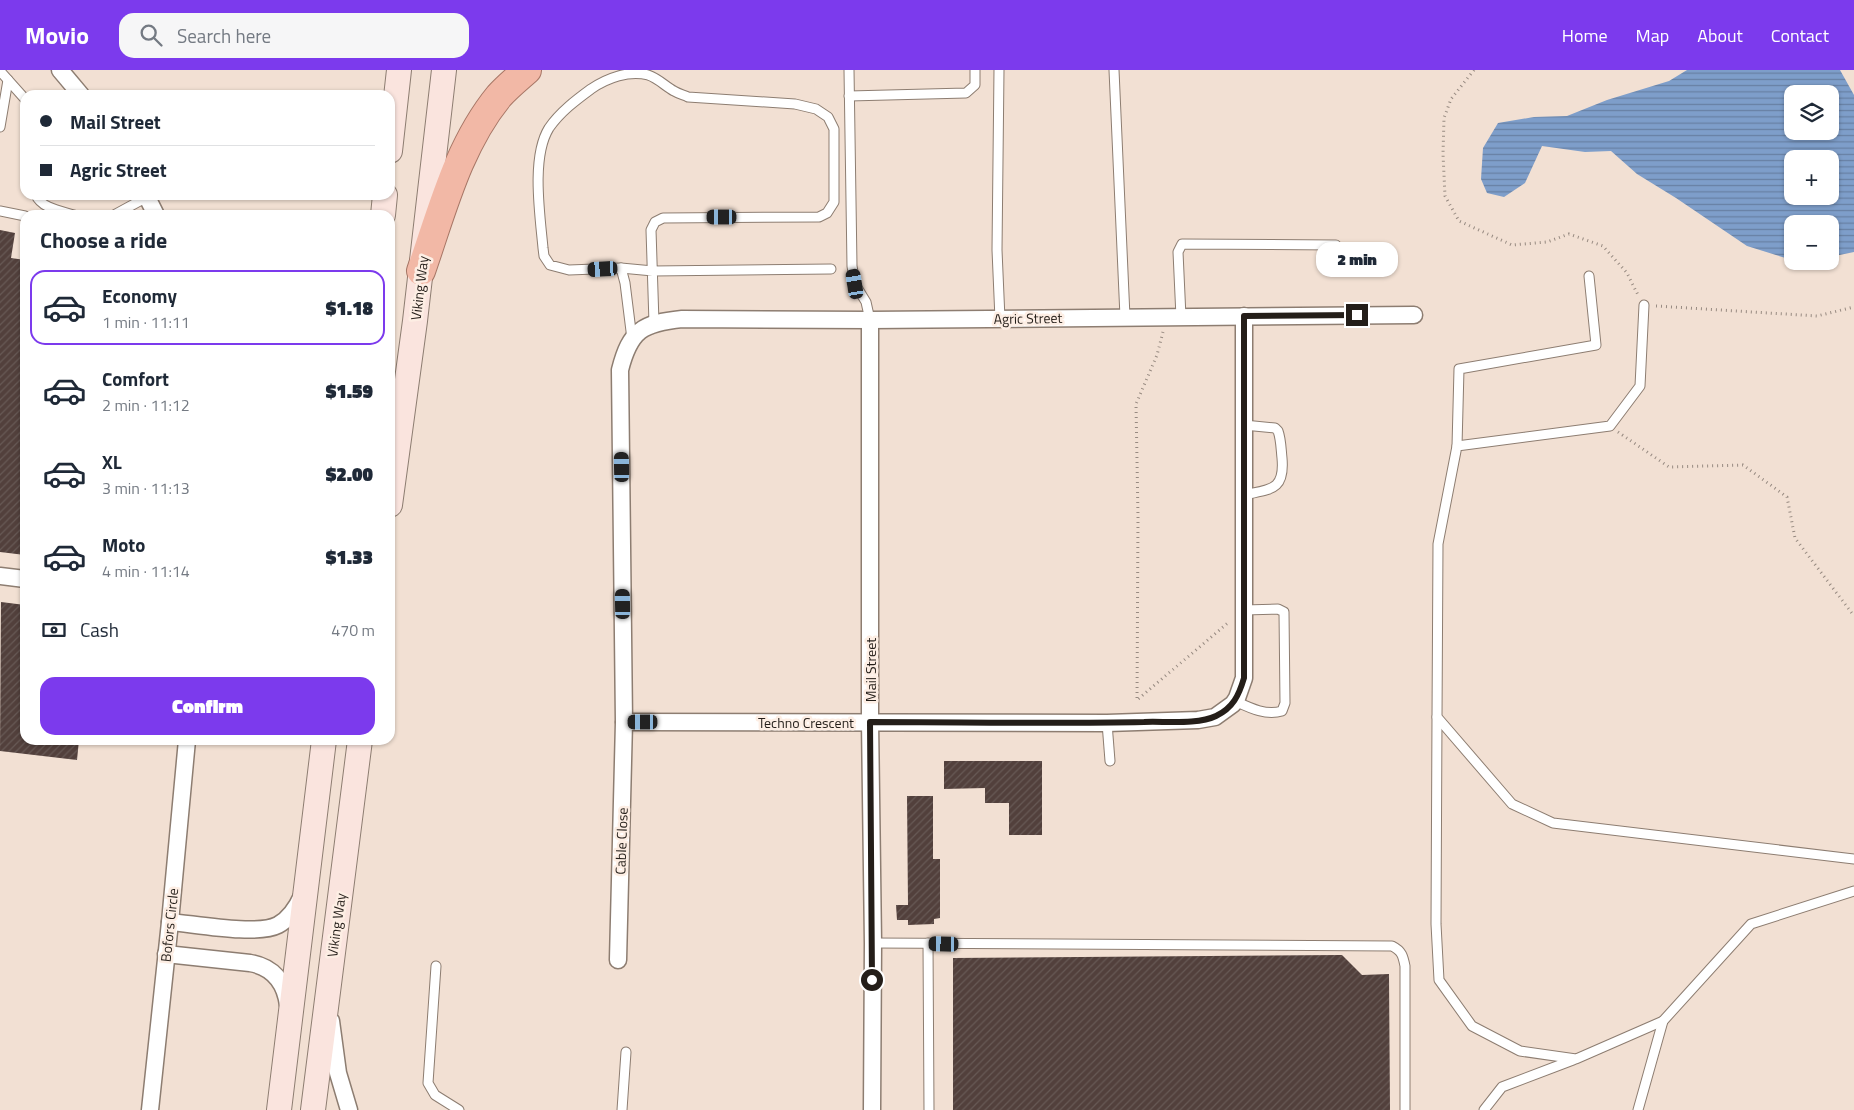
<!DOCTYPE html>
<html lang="en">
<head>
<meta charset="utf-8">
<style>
  :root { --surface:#fff; --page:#f6f6f7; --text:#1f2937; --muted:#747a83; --line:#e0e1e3; --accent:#7c3aed }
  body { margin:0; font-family:"Titillium Web",sans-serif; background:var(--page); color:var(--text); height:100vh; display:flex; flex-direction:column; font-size:19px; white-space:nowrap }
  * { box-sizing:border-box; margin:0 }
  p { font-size:16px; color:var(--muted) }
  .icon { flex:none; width:28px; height:28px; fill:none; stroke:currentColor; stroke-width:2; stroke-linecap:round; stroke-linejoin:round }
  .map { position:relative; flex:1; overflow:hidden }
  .drawer { position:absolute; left:20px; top:140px; width:375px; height:535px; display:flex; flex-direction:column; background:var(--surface); border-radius:15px; box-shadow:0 1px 4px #0004 }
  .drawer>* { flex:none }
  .banner { position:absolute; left:20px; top:20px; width:375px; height:110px; border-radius:15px; box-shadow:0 1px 4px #0004; display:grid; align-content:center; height:110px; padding:0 20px; background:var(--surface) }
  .tools { position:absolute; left:1784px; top:15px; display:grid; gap:10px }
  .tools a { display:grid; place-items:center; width:55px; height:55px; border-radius:10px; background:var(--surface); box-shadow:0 1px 4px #0004; font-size:25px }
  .end { position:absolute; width:22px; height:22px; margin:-11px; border:6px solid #241e19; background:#fff; box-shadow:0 0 0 2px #fff }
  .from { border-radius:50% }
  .bubble { position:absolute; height:35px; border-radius:15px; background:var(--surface); box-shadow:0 1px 4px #0004; font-size:16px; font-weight:800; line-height:35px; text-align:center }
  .car { position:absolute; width:15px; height:30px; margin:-15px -8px; border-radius:6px; box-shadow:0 0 4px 1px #0007; background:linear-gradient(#222 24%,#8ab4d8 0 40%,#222 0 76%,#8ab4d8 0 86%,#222 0) }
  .banner b { display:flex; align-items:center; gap:18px; height:48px; font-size:19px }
  .banner b+b { border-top:1px solid var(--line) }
  .banner i { width:12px; height:12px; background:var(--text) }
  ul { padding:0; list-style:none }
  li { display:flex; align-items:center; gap:15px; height:75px; margin:0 10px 8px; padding:0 10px; border:2px solid transparent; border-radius:15px }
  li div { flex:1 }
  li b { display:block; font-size:19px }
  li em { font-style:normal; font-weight:800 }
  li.on { border-color:var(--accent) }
  li>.icon { width:45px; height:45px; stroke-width:1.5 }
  h2 { padding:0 20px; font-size:22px; line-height:60px }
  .pay { display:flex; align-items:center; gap:12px; height:55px; padding:0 20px; font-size:19px }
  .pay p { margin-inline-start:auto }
  .button { display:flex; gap:10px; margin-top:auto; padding:10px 20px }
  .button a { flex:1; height:58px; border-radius:15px; background:var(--accent); color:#fff; font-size:20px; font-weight:800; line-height:58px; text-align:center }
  header { display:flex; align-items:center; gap:30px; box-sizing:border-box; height:70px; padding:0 25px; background:var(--accent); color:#fff }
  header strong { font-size:24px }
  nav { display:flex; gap:28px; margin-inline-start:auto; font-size:18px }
  .search { width:350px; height:45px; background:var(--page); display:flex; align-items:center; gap:12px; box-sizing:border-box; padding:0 18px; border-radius:15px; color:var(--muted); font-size:19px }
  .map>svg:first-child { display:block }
</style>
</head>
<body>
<header>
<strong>Movio</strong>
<div class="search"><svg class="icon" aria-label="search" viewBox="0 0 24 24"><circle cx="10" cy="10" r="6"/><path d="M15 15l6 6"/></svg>Search here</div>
<nav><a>Home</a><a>Map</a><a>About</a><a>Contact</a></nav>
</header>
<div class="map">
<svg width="1854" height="1040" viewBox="0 0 1854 1040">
  <defs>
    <pattern id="water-rules" width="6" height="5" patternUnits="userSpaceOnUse" patternTransform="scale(1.25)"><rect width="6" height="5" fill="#7e9eca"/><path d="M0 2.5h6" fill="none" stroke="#6780a3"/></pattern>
    <pattern id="building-hatch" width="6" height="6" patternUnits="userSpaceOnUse" patternTransform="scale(1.25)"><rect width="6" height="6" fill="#52403c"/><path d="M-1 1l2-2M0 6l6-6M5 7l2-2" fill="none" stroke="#675955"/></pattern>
  </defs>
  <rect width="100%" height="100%" fill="#f2e0d3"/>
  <path fill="url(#water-rules)" fill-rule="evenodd" d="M1687,0H1840L1854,25V182L1830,187V154H1792V190L1747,176L1676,128L1637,104L1611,81L1585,82L1542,76L1525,113L1504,127L1487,123L1481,109L1483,78L1498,53L1534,47L1567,46L1607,30L1669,11ZM1792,24H1830V61H1792ZM1792,89H1830V126H1792Z"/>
  <g fill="url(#building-hatch)">
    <polygon points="0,160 15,163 11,188 25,190 25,485 0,482"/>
    <polygon points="1,532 25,535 25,670 79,670 77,690 0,681"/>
    <polygon points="944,691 1042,691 1042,765 1009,765 1009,733 985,733 985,718 944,719"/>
    <polygon points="907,726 933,726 933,789 940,789 940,848 934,849 934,854 908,855 908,850 897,850 896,835 908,835"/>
    <polygon points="1342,885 1362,905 1389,904 1390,1040 953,1040 953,888"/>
  </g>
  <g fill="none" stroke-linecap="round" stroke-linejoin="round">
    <defs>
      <g id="service">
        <polyline points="849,0 852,196 855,214 866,232 870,250"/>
        <polyline points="999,0 997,180 1000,249"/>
        <polyline points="1114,0 1125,247"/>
        <polyline points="0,1 25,29"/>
        <polyline points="849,26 966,23 975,15 975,0"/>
        <polyline points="0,57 8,10"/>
        <path d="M36,125C41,138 61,141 74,145"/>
        <polyline points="0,141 25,146"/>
        <polyline points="114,145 147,127"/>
        <polyline points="621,198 625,213 632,269"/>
        <polyline points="1644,235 1640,316 1610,356 1457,376 1438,474 1437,647 1512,734 1553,753 1854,789"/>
        <polyline points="1181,247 1178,182 1182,174 1336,175"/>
        <path d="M654,253L651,160L655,152L663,148L819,147L827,143L834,132V59L828,47L816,39L795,34L688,27C684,25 679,24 674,21C666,17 658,8 648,5C629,0 607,8 591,19C576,30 560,42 549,58C531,87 540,145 543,178L544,186L550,195L569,200L621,198L653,201L831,199"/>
        <path d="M1244,355L1275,358L1278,361C1281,369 1281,379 1282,388C1285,421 1270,419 1244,425"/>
        <polyline points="1457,376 1459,299 1596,275 1589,206"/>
        <path d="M1235,631C1250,638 1266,646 1282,641L1285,633L1284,542L1278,539L1244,540"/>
        <polyline points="1437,647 1436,854 1439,910 1472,956 1520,981 1576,989 1663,951"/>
        <polyline points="1107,653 1110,691"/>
        <path d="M873,873L1392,876C1402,881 1403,886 1405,896V1040"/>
        <polyline points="928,873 929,1040"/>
        <polyline points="436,896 428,1013 435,1025 459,1040"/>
        <polyline points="622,1040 626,982"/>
        <polyline points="1484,1040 1502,1017 1573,990"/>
        <polyline points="1638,1040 1663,951 1751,854 1854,821"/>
      </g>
      <g id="minor">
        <polyline points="60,0 81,25"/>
        <polyline points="146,125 156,145"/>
        <polyline points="870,250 870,651 873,873 872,1040"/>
        <polyline points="0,506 25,509"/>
        <polyline points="624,652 1107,653 1198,650 1215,647 1233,634 1237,628 1244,608 1244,246"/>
        <path d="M170,852C195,854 257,866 278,855C289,849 297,837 302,826"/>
        <path d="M166,884L250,893C273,897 285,912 288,935"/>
        <path d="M618,890L624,652L620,300C630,260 643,253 682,249L870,250L1414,245"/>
        <polyline points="331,951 338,1003 349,1040"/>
        <polyline points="150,1040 170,852 187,670"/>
      </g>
      <g id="secondary">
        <polyline points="390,81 399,0"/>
        <polyline points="383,145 385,125"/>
        <polyline points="390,435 415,251 444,0"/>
        <polyline points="279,1040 324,670"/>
        <polyline points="313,1040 360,670"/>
      </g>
      <path id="trunk" d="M421,201C442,141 458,76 499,26C507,17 518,8 527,0"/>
    </defs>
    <use href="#service" stroke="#8d7d71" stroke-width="11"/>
    <use href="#minor" stroke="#8d7d71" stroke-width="19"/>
    <use href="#secondary" stroke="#8d7d71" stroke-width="26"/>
    <use href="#trunk" stroke="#a77666" stroke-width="30"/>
    <g stroke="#978a81" stroke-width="3" stroke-dasharray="1 4" stroke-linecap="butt">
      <polyline points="1474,0 1451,29 1444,48 1443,84 1445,126 1459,151 1512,175 1547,172 1569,164 1603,176 1627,203 1638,225"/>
      <polyline points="1656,236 1817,246 1854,237"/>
      <polyline points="1163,262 1157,285 1136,334 1138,447 1137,630 1229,552"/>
      <polyline points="1618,362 1669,397 1743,395 1787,427 1795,468 1854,546"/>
    </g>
    <use href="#service" stroke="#fff" stroke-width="9"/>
    <use href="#minor" stroke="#fff" stroke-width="16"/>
    <use href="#secondary" stroke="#fae4de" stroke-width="24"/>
    <use href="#trunk" stroke="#f2b8a6" stroke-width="28"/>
  </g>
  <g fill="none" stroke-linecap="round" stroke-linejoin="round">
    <path stroke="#241e19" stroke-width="6" d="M872,910L870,652C961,652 1053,654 1144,652C1164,651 1198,655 1216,646C1233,638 1239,625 1244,608V246L1357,245"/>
  </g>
  <g text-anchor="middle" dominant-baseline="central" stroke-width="5" stroke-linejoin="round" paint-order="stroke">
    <g font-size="14" fill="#241e19" stroke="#fdeee4">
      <text transform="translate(419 218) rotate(-83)">Viking Way</text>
      <text transform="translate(1028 248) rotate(-1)">Agric Street</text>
      <text transform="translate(870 600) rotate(-90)">Mail Street</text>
      <text x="806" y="652">Techno Crescent</text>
      <text transform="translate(621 771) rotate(-88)">Cable Close</text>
      <text transform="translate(169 855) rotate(-84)">Bofors Circle</text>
      <text transform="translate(336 855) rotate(-82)">Viking Way</text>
    </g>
  </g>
</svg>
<div class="tools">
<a><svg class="icon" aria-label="layers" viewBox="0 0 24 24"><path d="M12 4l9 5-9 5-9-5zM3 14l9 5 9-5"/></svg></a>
<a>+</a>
<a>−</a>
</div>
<i class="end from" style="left:872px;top:910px"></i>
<i class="end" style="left:1357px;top:245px"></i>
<div class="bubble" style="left:1316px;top:172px;width:82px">2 min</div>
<i class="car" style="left:722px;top:147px;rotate:270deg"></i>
<i class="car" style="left:603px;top:199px;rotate:267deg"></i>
<i class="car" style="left:855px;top:214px;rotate:351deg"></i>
<i class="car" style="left:622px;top:397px;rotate:359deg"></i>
<i class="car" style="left:623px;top:534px;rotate:359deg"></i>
<i class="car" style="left:643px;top:652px;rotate:270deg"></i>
<i class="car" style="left:944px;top:874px;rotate:271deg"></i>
<div class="banner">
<b><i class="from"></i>Mail Street</b>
<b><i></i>Agric Street</b>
</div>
<section class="drawer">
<h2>Choose a ride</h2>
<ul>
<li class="on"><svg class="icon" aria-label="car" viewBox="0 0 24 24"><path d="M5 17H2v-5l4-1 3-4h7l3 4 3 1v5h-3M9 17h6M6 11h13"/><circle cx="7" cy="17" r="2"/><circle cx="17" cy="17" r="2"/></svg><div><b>Economy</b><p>1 min · 11:11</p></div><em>$1.18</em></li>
<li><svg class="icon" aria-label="car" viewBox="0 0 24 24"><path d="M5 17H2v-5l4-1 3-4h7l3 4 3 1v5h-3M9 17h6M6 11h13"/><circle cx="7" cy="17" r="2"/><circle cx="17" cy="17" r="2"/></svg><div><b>Comfort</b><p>2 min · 11:12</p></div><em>$1.59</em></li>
<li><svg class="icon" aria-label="car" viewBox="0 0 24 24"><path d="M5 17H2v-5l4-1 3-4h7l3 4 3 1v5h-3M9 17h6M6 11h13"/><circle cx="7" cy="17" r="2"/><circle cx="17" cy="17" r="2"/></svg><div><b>XL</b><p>3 min · 11:13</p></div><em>$2.00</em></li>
<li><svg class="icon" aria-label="car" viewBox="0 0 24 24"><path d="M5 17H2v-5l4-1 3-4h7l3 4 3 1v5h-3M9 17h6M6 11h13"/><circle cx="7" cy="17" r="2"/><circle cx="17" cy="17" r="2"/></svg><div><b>Moto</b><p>4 min · 11:14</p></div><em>$1.33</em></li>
</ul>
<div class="pay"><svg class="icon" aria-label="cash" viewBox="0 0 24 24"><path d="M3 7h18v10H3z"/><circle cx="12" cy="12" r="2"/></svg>Cash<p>470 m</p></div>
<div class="button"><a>Confirm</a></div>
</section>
</div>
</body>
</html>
